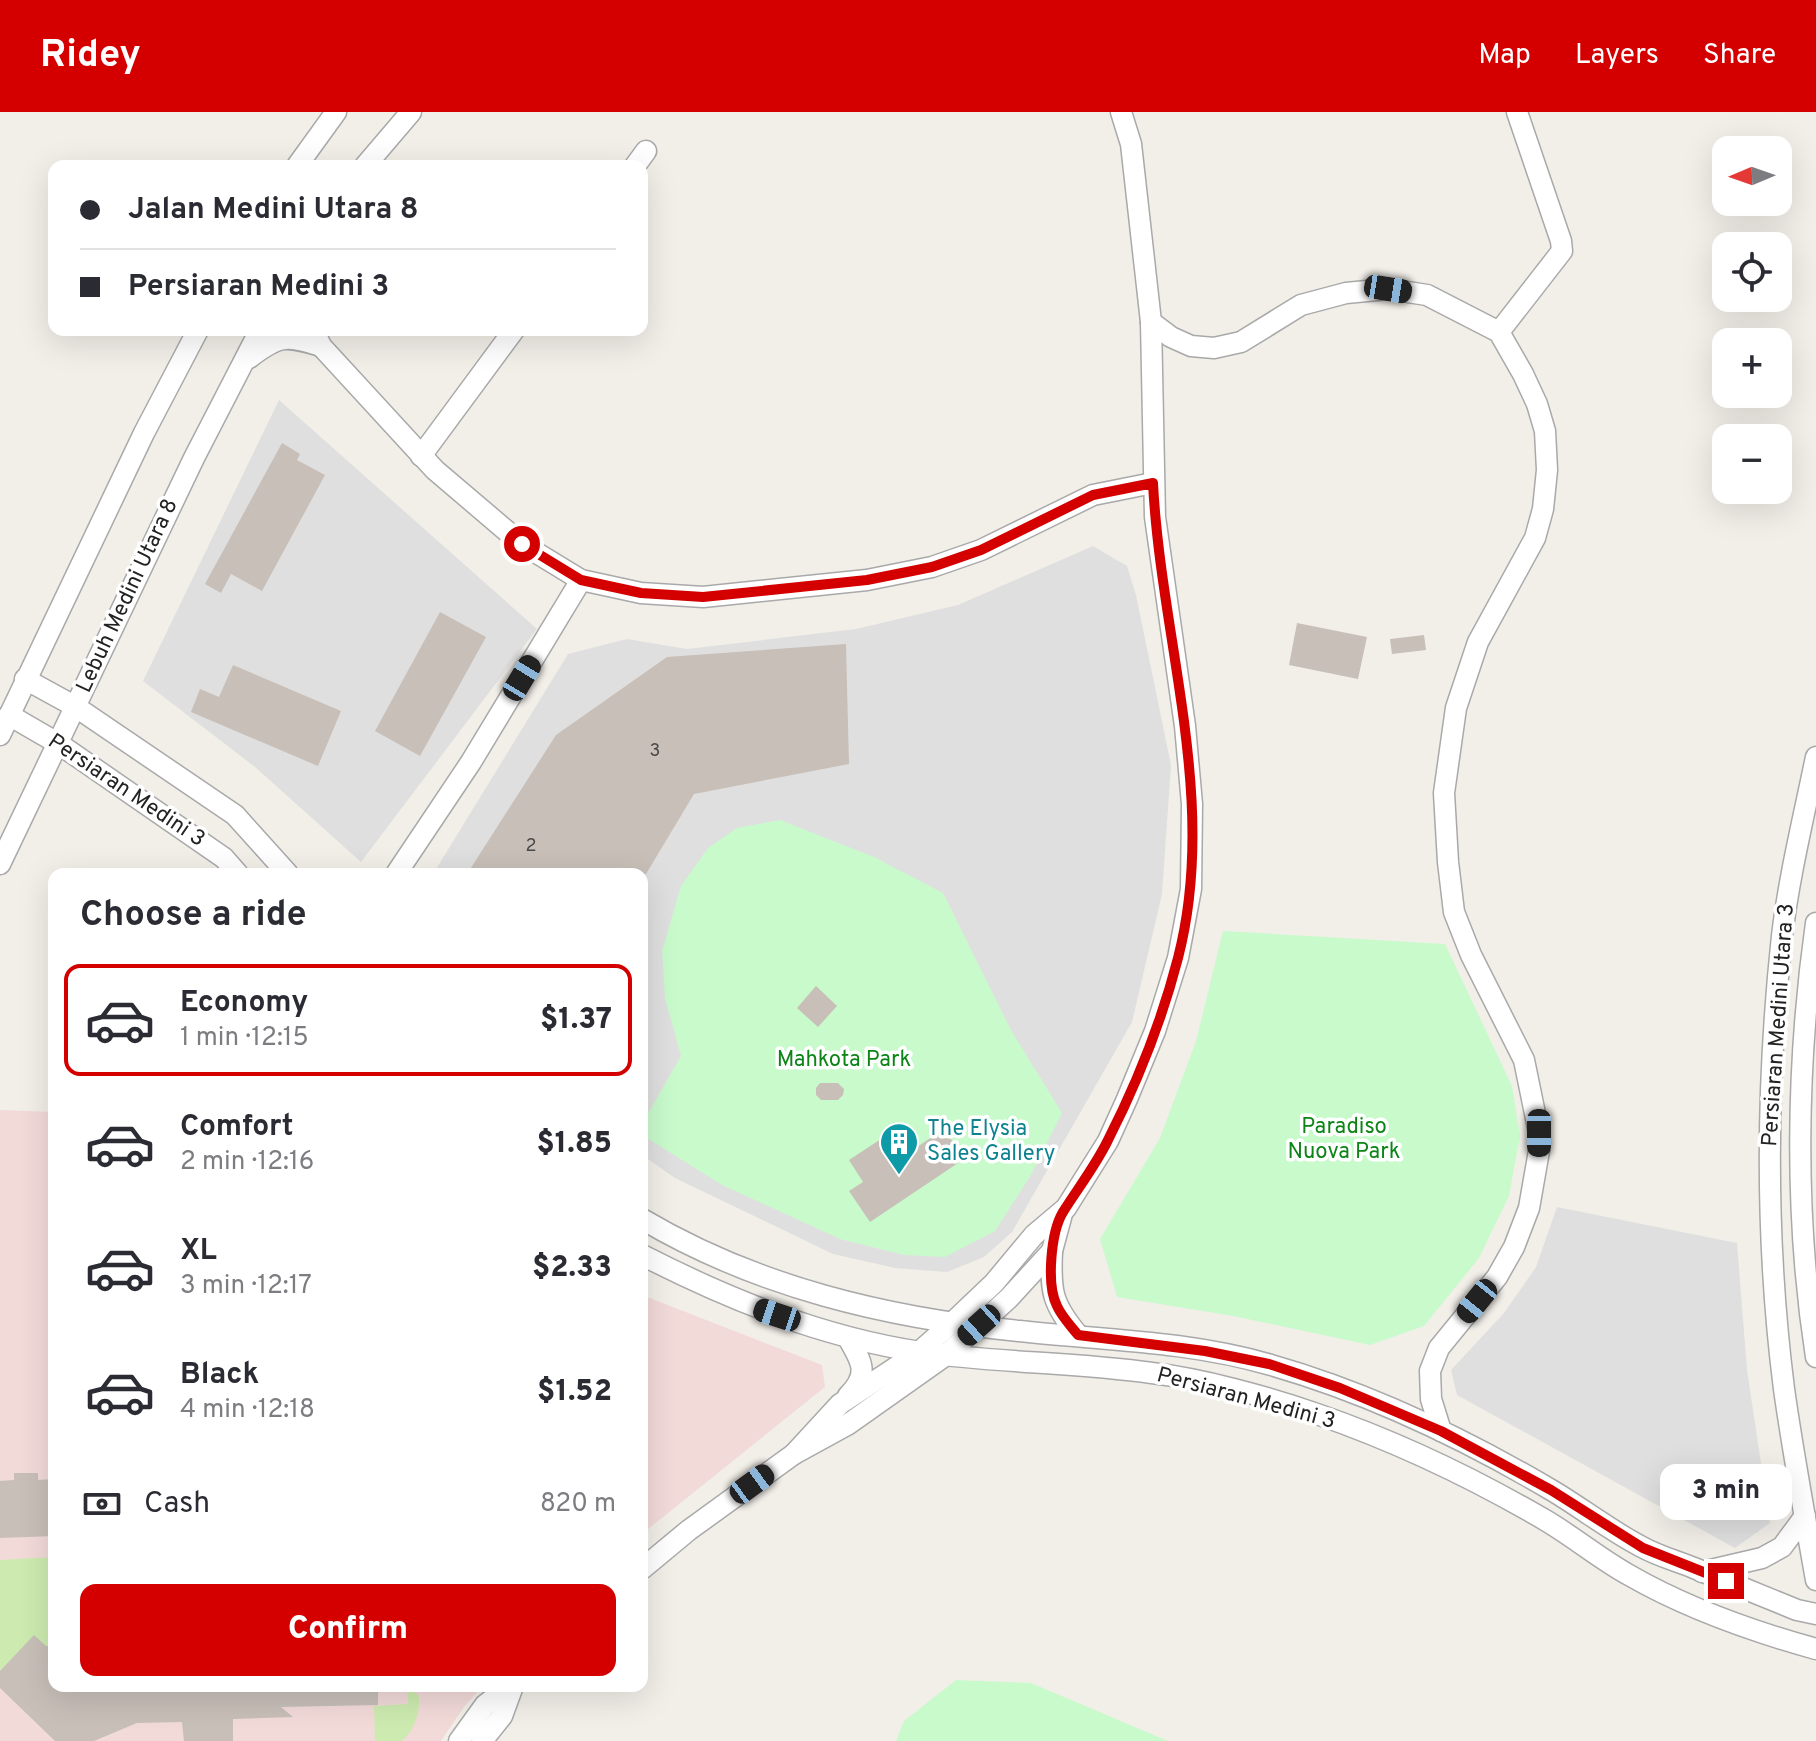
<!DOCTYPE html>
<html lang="en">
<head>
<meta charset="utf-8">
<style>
  :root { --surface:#fff; --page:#f2f2f3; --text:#2b2b33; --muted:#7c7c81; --line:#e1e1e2; --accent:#d40000 }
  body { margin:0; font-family:Overpass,sans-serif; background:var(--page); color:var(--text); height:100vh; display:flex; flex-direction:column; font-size:30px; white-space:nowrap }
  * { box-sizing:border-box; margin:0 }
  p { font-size:26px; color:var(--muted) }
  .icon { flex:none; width:44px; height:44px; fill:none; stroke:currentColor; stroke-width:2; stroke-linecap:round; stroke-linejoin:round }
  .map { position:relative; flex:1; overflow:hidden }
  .details { position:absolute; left:48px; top:756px; width:600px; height:824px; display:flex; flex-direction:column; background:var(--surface); border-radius:16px; box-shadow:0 8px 32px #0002 }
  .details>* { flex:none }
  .top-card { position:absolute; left:48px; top:48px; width:600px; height:176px; border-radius:16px; box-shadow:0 8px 32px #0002; display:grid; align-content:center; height:176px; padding:0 32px; background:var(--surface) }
  .needle { width:52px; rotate:268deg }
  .tools { position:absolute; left:1712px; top:24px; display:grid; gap:16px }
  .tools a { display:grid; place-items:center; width:80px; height:80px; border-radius:16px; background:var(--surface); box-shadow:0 8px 32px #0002; font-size:40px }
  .end { position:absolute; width:36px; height:36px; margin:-18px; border:10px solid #d40000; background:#fff; box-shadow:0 0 0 4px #fff }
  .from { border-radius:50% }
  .bubble { position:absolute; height:56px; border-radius:16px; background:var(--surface); box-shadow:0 8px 32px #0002; font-size:26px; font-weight:800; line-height:56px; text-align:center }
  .car { position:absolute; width:24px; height:48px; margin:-24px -12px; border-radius:10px; box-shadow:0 0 6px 2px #0007; background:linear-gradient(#222 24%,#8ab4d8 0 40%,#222 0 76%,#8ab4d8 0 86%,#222 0) }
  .top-card b { display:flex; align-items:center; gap:28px; height:76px; font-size:30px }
  .top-card b+b { border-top:2px solid var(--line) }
  .top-card i { width:20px; height:20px; background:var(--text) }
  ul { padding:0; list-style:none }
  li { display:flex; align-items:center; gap:24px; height:112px; margin:0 16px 12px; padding:0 16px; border:4px solid transparent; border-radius:16px }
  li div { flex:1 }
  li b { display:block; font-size:30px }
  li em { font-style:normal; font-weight:800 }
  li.current { border-color:var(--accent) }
  li>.icon { width:72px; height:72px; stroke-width:1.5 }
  h2 { padding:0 32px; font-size:36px; line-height:96px }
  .pay { display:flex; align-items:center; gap:20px; height:88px; padding:0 32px; font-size:30px }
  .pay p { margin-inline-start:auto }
  .button { display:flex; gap:16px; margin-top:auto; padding:16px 32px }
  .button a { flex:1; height:92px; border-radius:16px; background:var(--accent); color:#fff; font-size:32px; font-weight:800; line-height:92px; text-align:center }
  header { display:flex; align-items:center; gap:48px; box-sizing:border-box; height:112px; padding:0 40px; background:var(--accent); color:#fff }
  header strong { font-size:38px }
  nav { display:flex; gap:44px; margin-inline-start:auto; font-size:28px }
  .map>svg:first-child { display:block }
</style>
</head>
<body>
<header>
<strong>Ridey</strong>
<nav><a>Map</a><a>Layers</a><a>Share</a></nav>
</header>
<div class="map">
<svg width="1816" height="1629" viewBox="0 0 1816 1629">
  <rect width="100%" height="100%" fill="#f2efe9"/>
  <g fill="#e0dfdf">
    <polygon points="279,288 537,517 361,750 255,655 143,569"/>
    <polygon points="1093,434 1127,454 1136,483 1171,653 1162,782 1132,910 1012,1120 984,1145 947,1160 895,1156 833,1142 675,1066 642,1043 642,762 433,762 568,542 627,527 687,537 856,517 958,493"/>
    <polygon points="1557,1095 1737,1131 1747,1258 1770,1411 1735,1436 1457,1283 1451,1258 1504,1201 1536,1155"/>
  </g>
  <g fill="#f2dad9">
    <polygon points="0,998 54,1000 54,1574 483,1574 464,1595 441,1629 0,1629"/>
    <polygon points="642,1183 822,1253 825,1275 642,1422"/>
  </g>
  <g fill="#cdebb0">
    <polygon points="54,1445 54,1534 0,1559 0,1448"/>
    <path d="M407,1574L419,1584C420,1602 415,1617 402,1629H375L374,1594L408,1592Z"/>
  </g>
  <g fill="#c8facc">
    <polygon points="780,708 874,745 943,781 1012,920 1062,1001 1031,1063 995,1119 945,1145 904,1143 840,1127 722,1073 642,1023 642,1012 681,944 665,886 662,839 681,774 708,736 737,716"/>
    <polygon points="1223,819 1445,832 1512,974 1520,1024 1509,1084 1479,1146 1424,1214 1370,1233 1233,1204 1117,1185 1100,1127 1160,1026 1196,929"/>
    <polygon points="956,1568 1031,1571 1168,1629 896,1629 904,1609"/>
  </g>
  <g fill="#c7bfb8">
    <polygon points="282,331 300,342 297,348 325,363 262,479 231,462 221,481 205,472"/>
    <polygon points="440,500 486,525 420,644 375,619"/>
    <polygon points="1297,511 1367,525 1358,567 1289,553"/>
    <polygon points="1424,523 1426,538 1392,542 1390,527"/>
    <polygon points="846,532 849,652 694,682 646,762 467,762 556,623 667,545"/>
    <polygon points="233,553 341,599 318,654 191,600 200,577 219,585"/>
    <polygon points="816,874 837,894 818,915 797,896"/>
    <polygon points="820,971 838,971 844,977 843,983 838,988 821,988 816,983 816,976"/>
    <polygon points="944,1017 964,1047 870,1110 849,1079 863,1070 849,1048 881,1027 896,1049"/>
    <polygon points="14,1361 38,1361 38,1368 54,1367 54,1424 0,1426 0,1369 14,1368"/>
    <polygon points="34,1523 46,1534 54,1534 54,1574 378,1574 378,1593 281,1595 293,1605 233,1607 233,1629 184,1629 182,1610 137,1611 94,1629 55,1629 0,1576 0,1559"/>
  </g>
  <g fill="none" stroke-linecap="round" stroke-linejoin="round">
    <defs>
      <g id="minor">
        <polyline points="297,54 336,0"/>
        <polyline points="365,54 411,0"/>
        <polyline points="635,54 646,39"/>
        <polyline points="1151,210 1171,225 1191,234 1214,236 1241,230 1301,193 1346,181 1388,177 1427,183 1499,220 1523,262 1537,292 1545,319 1547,358 1543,397 1535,426 1478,530 1456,596 1444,681 1448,750 1454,800 1471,843 1524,948 1539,1021 1539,1039 1529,1096 1514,1135 1497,1165 1439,1236 1430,1259 1431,1287 1441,1319"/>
        <polyline points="314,218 321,234 435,358 522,432 581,468 641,481 703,485 867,468 932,455 981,438 1093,383 1153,371"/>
        <polyline points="1499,220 1562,139 1561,129 1517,0"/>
        <path d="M249,246C279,223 285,223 321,234"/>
        <polyline points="421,344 514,218"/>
        <polyline points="25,567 76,595 235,703 288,762"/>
        <polyline points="9,603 59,632 224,746 238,762"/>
        <polyline points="0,623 144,321 198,218"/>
        <path d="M1816,645C1804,704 1789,764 1782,824C1766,974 1765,1127 1784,1277C1793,1341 1805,1405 1816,1468"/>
        <polyline points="0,752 194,346 260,218"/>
        <polyline points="396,762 471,650 581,468"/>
        <path d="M1816,811C1796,953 1794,1103 1816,1245"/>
        <path d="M642,1107C757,1175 887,1206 1019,1219C1103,1228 1189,1229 1271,1253C1369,1281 1465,1327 1553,1379C1583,1397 1611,1419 1642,1435C1658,1444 1677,1449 1694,1456C1728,1470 1763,1484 1797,1498L1816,1502"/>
        <path d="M1052,1139C1050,1179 1052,1192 1078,1223"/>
        <path d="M642,1143C730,1188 822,1225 920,1240C997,1251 1075,1250 1152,1261C1203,1267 1268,1285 1317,1302C1395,1329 1473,1366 1545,1408C1574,1425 1600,1447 1629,1463C1688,1497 1751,1519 1816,1537"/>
        <path d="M848,1226C862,1250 870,1262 848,1284"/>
        <polyline points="794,1342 840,1292 919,1240 953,1210 994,1171 1034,1123 1066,1096 1108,1029 1127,987 1155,919 1178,846 1191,777 1192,692 1185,614 1155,405 1151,210 1131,32 1121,0"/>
        <polyline points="642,1457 689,1418 794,1342 847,1313 946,1243 1009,1186 1052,1139 1062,1102"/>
        <polyline points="1702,1460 1762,1446 1782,1435 1805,1404"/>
        <polyline points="459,1629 485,1593 510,1574"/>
        <polyline points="482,1629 502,1604 513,1574"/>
      </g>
    </defs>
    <use href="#minor" stroke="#a9a9a9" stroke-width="23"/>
    <use href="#minor" stroke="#fff" stroke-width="20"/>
  </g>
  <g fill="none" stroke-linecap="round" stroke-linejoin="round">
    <path stroke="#d40000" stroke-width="10" d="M522,432L581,468L641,481L703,485L867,468L932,455L981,438L1093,383L1153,371C1161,529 1219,688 1178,846C1162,908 1137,971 1108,1028C1096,1053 1078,1076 1063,1100C1051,1120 1046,1172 1057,1194C1062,1205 1071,1214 1078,1223L1205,1239L1269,1252L1340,1276L1441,1319L1551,1378L1643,1436L1726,1469"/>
  </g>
  <defs>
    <symbol id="building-pin" viewBox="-11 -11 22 30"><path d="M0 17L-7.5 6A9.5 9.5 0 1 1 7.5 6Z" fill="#0f9aa8" stroke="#fff"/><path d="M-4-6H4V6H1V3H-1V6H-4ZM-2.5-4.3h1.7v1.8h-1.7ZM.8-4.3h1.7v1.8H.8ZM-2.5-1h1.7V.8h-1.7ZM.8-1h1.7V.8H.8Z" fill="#fff"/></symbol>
  </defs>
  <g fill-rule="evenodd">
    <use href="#building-pin" x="877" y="1008" width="44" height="60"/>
  </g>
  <g text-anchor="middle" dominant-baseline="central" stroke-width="7" stroke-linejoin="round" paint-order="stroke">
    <g font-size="18" fill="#4b4948">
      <text x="655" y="639">3</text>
      <text x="531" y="734">2</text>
    </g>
    <g font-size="22" fill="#222" stroke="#fff">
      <text transform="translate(128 484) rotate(-65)">Lebuh Medini Utara 8</text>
      <text transform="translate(126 679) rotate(34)">Persiaran Medini 3</text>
      <text transform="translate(1779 913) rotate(-86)">Persiaran Medini Utara 3</text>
      <text transform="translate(1246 1287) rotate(15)">Persiaran Medini 3</text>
    </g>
    <g font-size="22" fill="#0c8416" stroke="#fff">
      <text x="844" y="948">Mahkota Park</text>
      <text x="1344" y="1015">Paradiso<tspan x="1344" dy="25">Nuova Park</tspan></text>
    </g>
    <g font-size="22" fill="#0d838f" stroke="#fff" text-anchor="start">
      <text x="927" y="1017">The Elysia<tspan x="927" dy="25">Sales Gallery</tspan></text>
    </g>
  </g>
</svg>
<div class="tools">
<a><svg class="needle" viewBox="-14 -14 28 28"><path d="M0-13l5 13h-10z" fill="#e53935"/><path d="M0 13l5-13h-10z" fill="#7c7c81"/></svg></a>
<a><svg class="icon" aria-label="locate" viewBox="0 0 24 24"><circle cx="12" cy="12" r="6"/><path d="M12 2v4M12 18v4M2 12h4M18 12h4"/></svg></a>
<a>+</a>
<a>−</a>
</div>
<i class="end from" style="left:522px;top:432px"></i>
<i class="end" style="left:1726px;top:1469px"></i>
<div class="bubble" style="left:1660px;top:1352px;width:132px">3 min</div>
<i class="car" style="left:1388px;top:177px;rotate:99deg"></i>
<i class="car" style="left:522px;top:566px;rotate:31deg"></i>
<i class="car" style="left:1539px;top:1021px;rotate:180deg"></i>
<i class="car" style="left:1477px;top:1189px;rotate:219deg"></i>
<i class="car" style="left:777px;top:1203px;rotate:288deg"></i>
<i class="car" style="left:979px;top:1213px;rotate:228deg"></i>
<i class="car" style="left:752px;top:1372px;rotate:54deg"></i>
<div class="top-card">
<b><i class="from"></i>Jalan Medini Utara 8</b>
<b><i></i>Persiaran Medini 3</b>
</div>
<section class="details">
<h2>Choose a ride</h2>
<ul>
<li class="current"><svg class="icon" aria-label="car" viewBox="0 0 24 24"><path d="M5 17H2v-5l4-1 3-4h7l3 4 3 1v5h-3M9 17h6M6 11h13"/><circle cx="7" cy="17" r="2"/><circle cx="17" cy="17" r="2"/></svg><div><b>Economy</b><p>1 min · 12:15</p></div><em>$1.37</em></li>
<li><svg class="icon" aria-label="car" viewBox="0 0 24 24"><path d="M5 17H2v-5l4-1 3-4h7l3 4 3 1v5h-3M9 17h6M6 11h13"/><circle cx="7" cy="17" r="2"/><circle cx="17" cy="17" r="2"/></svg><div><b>Comfort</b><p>2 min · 12:16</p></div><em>$1.85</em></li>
<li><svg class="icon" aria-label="car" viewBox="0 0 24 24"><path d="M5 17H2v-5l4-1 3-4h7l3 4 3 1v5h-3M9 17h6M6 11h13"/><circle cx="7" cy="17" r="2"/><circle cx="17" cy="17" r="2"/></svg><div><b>XL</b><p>3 min · 12:17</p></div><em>$2.33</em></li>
<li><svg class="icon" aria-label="car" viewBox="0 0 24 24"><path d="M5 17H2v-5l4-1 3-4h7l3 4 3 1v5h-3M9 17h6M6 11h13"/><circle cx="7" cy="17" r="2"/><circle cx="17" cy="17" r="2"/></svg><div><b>Black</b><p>4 min · 12:18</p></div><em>$1.52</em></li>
</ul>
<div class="pay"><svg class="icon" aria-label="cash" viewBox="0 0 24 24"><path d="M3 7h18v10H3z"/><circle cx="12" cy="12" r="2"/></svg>Cash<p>820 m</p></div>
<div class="button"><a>Confirm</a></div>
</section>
</div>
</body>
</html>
